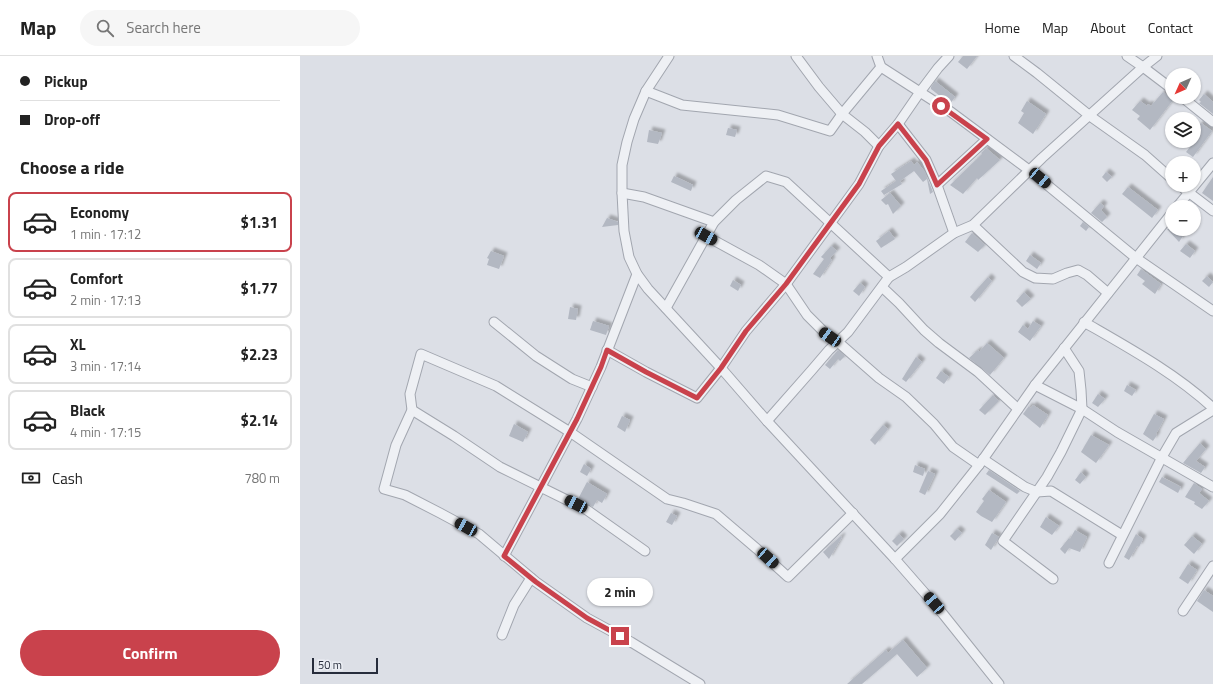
<!DOCTYPE html>
<html lang="en">
<head>
<meta charset="utf-8">
<style>
  :root { --surface:#fff; --page:#f6f6f6; --text:#222; --muted:#767676; --line:#e0e0e0; --accent:#c9424c }
  body { margin:0; font-family:"Titillium Web",sans-serif; background:var(--page); color:var(--text); height:100vh; display:flex; flex-direction:column; font-size:15px; white-space:nowrap }
  * { box-sizing:border-box; margin:0 }
  p { font-size:13px; color:var(--muted) }
  .icon { flex:none; width:22px; height:22px; fill:none; stroke:currentColor; stroke-width:2; stroke-linecap:round; stroke-linejoin:round }
  .map { position:relative; flex:1; overflow:hidden }
  .drawer { display:flex; flex-direction:column; background:var(--surface); width:300px }
  .drawer>* { flex:none }
  .guide { display:grid; align-content:center; height:88px; padding:0 20px; background:var(--surface) }
  .needle { width:26px; rotate:225deg }
  .tools { position:absolute; left:865px; top:12px; display:grid; gap:8px }
  .tools a { display:grid; place-items:center; width:36px; height:36px; border-radius:50%; background:var(--surface); box-shadow:0 1px 3px #0004; font-size:20px }
  .scale { position:absolute; left:12px; bottom:10px; width:66px; box-sizing:border-box; padding-left:4px; border:2px solid #262c3b; border-top:0; font-size:11px; line-height:14px; white-space:nowrap; color:#262c3b; -webkit-text-stroke:3px #ebeef4; paint-order:stroke }
  .end { position:absolute; width:18px; height:18px; margin:-9px; border:5px solid #c9424c; background:#fff; box-shadow:0 0 0 2px #fff }
  .from { border-radius:50% }
  .bubble { position:absolute; height:28px; border-radius:14px; background:var(--surface); box-shadow:0 1px 3px #0004; font-size:13px; font-weight:700; line-height:28px; text-align:center }
  .car { position:absolute; width:12px; height:24px; margin:-12px -6px; border-radius:5px; box-shadow:0 0 3px 1px #0007; background:linear-gradient(#222 24%,#8ab4d8 0 40%,#222 0 76%,#8ab4d8 0 86%,#222 0) }
  .guide b { display:flex; align-items:center; gap:14px; height:38px; font-size:15px }
  .guide b+b { border-top:1px solid var(--line) }
  .guide i { width:10px; height:10px; background:var(--text) }
  ul { padding:0; list-style:none }
  li { display:flex; align-items:center; gap:12px; height:60px; margin:0 8px 6px; padding:0 12px; border:2px solid var(--line); border-radius:8px }
  li div { flex:1 }
  li b { display:block; font-size:15px }
  li em { font-style:normal; font-weight:700 }
  li.current { border-color:var(--accent) }
  li>.icon { width:36px; height:36px; stroke-width:1.5 }
  h2 { padding:0 20px; font-size:18px; line-height:48px }
  .pay { display:flex; align-items:center; gap:10px; height:44px; padding:0 20px; font-size:15px }
  .pay p { margin-inline-start:auto }
  .primary-button { display:flex; gap:8px; margin-top:auto; padding:8px 20px }
  .primary-button a { flex:1; height:46px; border-radius:24px; background:var(--accent); color:#fff; font-size:16px; font-weight:700; line-height:46px; text-align:center }
  header { display:flex; align-items:center; gap:24px; box-sizing:border-box; height:56px; padding:0 20px; background:var(--surface); border-bottom:1px solid var(--line) }
  header strong { font-size:19px }
  nav { display:flex; gap:22px; margin-inline-start:auto; font-size:14px }
  .search { width:280px; height:36px; background:var(--page); display:flex; align-items:center; gap:10px; box-sizing:border-box; padding:0 14px; border-radius:22px; color:var(--muted); font-size:15px }
  main { display:flex; flex:1; min-height:0 }
  .map>svg:first-child { display:block }
</style>
</head>
<body>
<header>
<strong>Map</strong>
<div class="search"><svg class="icon" aria-label="search" viewBox="0 0 24 24"><circle cx="10" cy="10" r="6"/><path d="M15 15l6 6"/></svg>Search here</div>
<nav><a>Home</a><a>Map</a><a>About</a><a>Contact</a></nav>
</header>
<main>
<section class="drawer">
<div class="guide">
<b><i class="from"></i>Pickup</b>
<b><i></i>Drop-off</b>
</div>
<h2>Choose a ride</h2>
<ul>
<li class="current"><svg class="icon" aria-label="car" viewBox="0 0 24 24"><path d="M5 17H2v-5l4-1 3-4h7l3 4 3 1v5h-3M9 17h6M6 11h13"/><circle cx="7" cy="17" r="2"/><circle cx="17" cy="17" r="2"/></svg><div><b>Economy</b><p>1 min · 17:12</p></div><em>$1.31</em></li>
<li><svg class="icon" aria-label="car" viewBox="0 0 24 24"><path d="M5 17H2v-5l4-1 3-4h7l3 4 3 1v5h-3M9 17h6M6 11h13"/><circle cx="7" cy="17" r="2"/><circle cx="17" cy="17" r="2"/></svg><div><b>Comfort</b><p>2 min · 17:13</p></div><em>$1.77</em></li>
<li><svg class="icon" aria-label="car" viewBox="0 0 24 24"><path d="M5 17H2v-5l4-1 3-4h7l3 4 3 1v5h-3M9 17h6M6 11h13"/><circle cx="7" cy="17" r="2"/><circle cx="17" cy="17" r="2"/></svg><div><b>XL</b><p>3 min · 17:14</p></div><em>$2.23</em></li>
<li><svg class="icon" aria-label="car" viewBox="0 0 24 24"><path d="M5 17H2v-5l4-1 3-4h7l3 4 3 1v5h-3M9 17h6M6 11h13"/><circle cx="7" cy="17" r="2"/><circle cx="17" cy="17" r="2"/></svg><div><b>Black</b><p>4 min · 17:15</p></div><em>$2.14</em></li>
</ul>
<div class="pay"><svg class="icon" aria-label="cash" viewBox="0 0 24 24"><path d="M3 7h18v10H3z"/><circle cx="12" cy="12" r="2"/></svg>Cash<p>780 m</p></div>
<div class="primary-button"><a>Confirm</a></div>
</section>
<div class="map">
<svg width="913" height="628" viewBox="0 0 913 628">
  <defs>
    <filter id="shadow"><feDropShadow dx="3.5" dy="-3.5" stdDeviation="1" flood-color="#0004"/></filter>
  </defs>
  <rect width="100%" height="100%" fill="#dcdfe6"/>
  <g fill="#b3b8c2" filter="url(#shadow)">
    <polygon points="663,0 677,0 667,13 658,6"/>
    <polygon points="635,25 655,41 650,48 631,33 631,31"/>
    <polygon points="863,36 873,44 850,74 837,63 840,60 832,54 840,45 847,50 848,48 851,50"/>
    <polygon points="904,38 913,46 913,58 899,47 901,46 899,44"/>
    <polygon points="727,45 746,58 733,78 718,67 724,57 721,55"/>
    <polygon points="901,67 912,75 893,101 886,96 890,91 882,85 894,85 894,75"/>
    <polygon points="428,72 437,74 435,81 426,79"/>
    <polygon points="349,74 362,77 358,88 347,86"/>
    <polygon points="686,92 700,104 678,124 677,122 663,138 650,129 682,98 681,97"/>
    <polygon points="611,105 614,109 617,106 625,116 633,136 630,138 627,123 623,126 614,115 600,125 602,128 584,139 581,135 596,125 591,118"/>
    <polygon points="806,116 812,121 807,126 802,121"/>
    <polygon points="374,120 393,129 391,135 371,126"/>
    <polygon points="913,121 913,145 902,137"/>
    <polygon points="828,131 858,154 852,162 822,138"/>
    <polygon points="590,137 601,150 593,158 588,148 586,149 581,144"/>
    <polygon points="800,147 804,150 801,154 807,161 802,166 791,157"/>
    <polygon points="307,162 318,166 318,169 302,171"/>
    <polygon points="783,166 789,171 786,175 780,170"/>
    <polygon points="867,173 880,173 885,177 879,186"/>
    <polygon points="589,175 595,183 581,192 576,185"/>
    <polygon points="672,177 685,189 678,196 665,186"/>
    <polygon points="886,188 895,195 890,202 880,195"/>
    <polygon points="531,190 537,195 530,202 532,204 520,222 513,218 524,203 521,201"/>
    <polygon points="191,195 204,200 199,213 187,209 189,203 187,202"/>
    <polygon points="730,199 741,207 737,213 726,205"/>
    <polygon points="841,213 861,228 855,238 842,228 845,225 837,219"/>
    <polygon points="907,220 913,226 909,231 902,225"/>
    <polygon points="688,221 692,225 675,246 670,241"/>
    <polygon points="433,224 441,229 438,235 430,230"/>
    <polygon points="560,227 565,231 559,240 553,235"/>
    <polygon points="724,236 731,243 722,251 716,245"/>
    <polygon points="270,251 278,253 276,264 268,263"/>
    <polygon points="293,265 309,270 306,279 290,274"/>
    <polygon points="733,265 741,270 730,285 718,276 723,269 728,273"/>
    <polygon points="687,287 704,302 690,319 669,302 678,294 679,296"/>
    <polygon points="538,294 545,300 540,305 538,303 530,313 525,309"/>
    <polygon points="616,301 622,306 606,326 602,323"/>
    <polygon points="641,315 649,321 644,328 636,322"/>
    <polygon points="827,329 836,334 832,340 824,335"/>
    <polygon points="798,338 805,343 798,351 792,347"/>
    <polygon points="693,339 699,345 685,359 679,354"/>
    <polygon points="733,349 748,359 740,372 723,358 729,350 731,352"/>
    <polygon points="854,358 864,363 856,378 857,379 853,385 843,378"/>
    <polygon points="322,360 330,364 325,376 317,371"/>
    <polygon points="214,368 228,376 223,386 209,380"/>
    <polygon points="583,369 588,373 575,389 570,384"/>
    <polygon points="791,379 809,389 796,407 781,396"/>
    <polygon points="900,387 906,393 896,405 905,411 901,417 883,407"/>
    <polygon points="284,408 291,413 287,420 280,416"/>
    <polygon points="615,409 625,413 623,420 613,416"/>
    <polygon points="689,414 720,435 717,438 686,418"/>
    <polygon points="628,415 635,418 625,439 619,436"/>
    <polygon points="781,416 786,421 780,428 775,424"/>
    <polygon points="862,421 881,431 878,437 859,426"/>
    <polygon points="287,426 307,438 302,447 297,444 293,451 278,443"/>
    <polygon points="894,427 902,433 899,437 909,445 902,453 894,448 895,446 885,441"/>
    <polygon points="689,434 706,446 692,466 681,460 676,456 684,445 682,443"/>
    <polygon points="371,457 377,460 372,469 366,466"/>
    <polygon points="746,461 759,470 752,479 740,471"/>
    <polygon points="657,473 662,477 655,485 650,480"/>
    <polygon points="775,474 787,481 780,496 769,492 765,498 760,493 769,482 770,483"/>
    <polygon points="692,477 699,481 691,494 685,489"/>
    <polygon points="599,478 604,483 597,490 592,485"/>
    <polygon points="836,478 843,483 839,491 837,490 829,504 824,501"/>
    <polygon points="541,480 542,481 529,503 523,496"/>
    <polygon points="892,480 902,488 894,498 884,489"/>
    <polygon points="888,508 897,514 888,528 879,522"/>
    <polygon points="904,534 913,540 913,556 897,545"/>
    <polygon points="603,584 627,612 617,621 597,598 562,628 547,628 586,594 588,597"/>
  </g>
  <g fill="none" stroke-linecap="round" stroke-linejoin="round">
    <defs>
      <g id="minor">
        <polyline points="369,0 346,35 334,63 327,86 322,109 322,137 324,175 329,201 337,218 348,233 421,312 467,365 595,503 643,558 699,628"/>
        <polyline points="496,0 519,31 542,58 565,76 579,90"/>
        <polyline points="577,0 581,11 651,56 729,114 836,202 913,255"/>
        <polyline points="714,0 737,17 790,60 845,99 872,123"/>
        <polyline points="827,0 843,11 872,33"/>
        <polyline points="346,35 382,49 478,59 530,75 542,58 581,11"/>
        <polyline points="882,41 913,66"/>
        <polyline points="598,68 626,104 637,129 654,177"/>
        <polyline points="637,129 687,83"/>
        <polyline points="879,129 913,155"/>
        <polyline points="322,137 344,141 414,166"/>
        <polyline points="877,151 913,107"/>
        <polyline points="673,169 723,216 735,222 753,223 767,217 778,214 787,219 808,237"/>
        <polyline points="406,180 459,209 486,228 507,259 523,275 538,286 579,322 606,341 634,368 653,391 679,409"/>
        <polyline points="589,221 606,211 654,177 673,169 742,102 843,11 857,0"/>
        <polyline points="582,231 599,247 624,274 639,287 678,316 718,353"/>
        <polyline points="366,252 414,166 436,144 466,120 486,126 589,221 548,276 529,294 511,315 467,365"/>
        <polyline points="194,266 236,300 272,323 292,331"/>
        <path d="M784,266C829,292 875,317 913,352"/>
        <polyline points="307,294 346,316 397,342 421,312 446,275 486,228 559,128 579,90 598,68 620,36 638,12 649,0"/>
        <polyline points="735,329 782,353 817,376 913,431"/>
        <polyline points="112,354 154,380 200,411 287,454 345,495"/>
        <polyline points="683,403 725,431 737,436 751,435 822,479"/>
        <polyline points="204,500 277,363 301,311 337,218"/>
        <polyline points="595,503 640,458 679,409 735,329 872,157"/>
        <polyline points="809,507 862,401 876,377 913,354"/>
        <polyline points="753,523 703,485 747,421 761,396 782,353 781,334 779,315 764,292"/>
        <polyline points="883,555 913,510"/>
        <polyline points="202,579 214,549 231,522"/>
        <polyline points="400,628 331,586 287,562 236,526 179,478 140,457 105,439 84,433 96,389 112,354 110,338 121,298 196,330 270,376 367,443 383,447 416,458 457,493 488,521 553,457"/>
      </g>
    </defs>
    <use href="#minor" stroke="#a2a6af" stroke-width="11"/>
    <use href="#minor" stroke="#eef0f4" stroke-width="9"/>
  </g>
  <g fill="none" stroke-linecap="round" stroke-linejoin="round">
    <polyline stroke="#c9424c" stroke-width="5" points="320,580 287,562 236,526 204,500 277,363 301,311 307,294 346,316 397,342 421,312 446,275 486,228 559,128 579,90 598,68 626,104 637,129 687,83 641,50"/>
  </g>
</svg>
<div class="tools">
<a><svg class="needle" viewBox="-14 -14 28 28"><path d="M0-13l5 13h-10z" fill="#e53935"/><path d="M0 13l5-13h-10z" fill="#767676"/></svg></a>
<a><svg class="icon" aria-label="layers" viewBox="0 0 24 24"><path d="M12 4l9 5-9 5-9-5zM3 14l9 5 9-5"/></svg></a>
<a>+</a>
<a>−</a>
</div>
<div class="scale">50 m</div>
<i class="end from" style="left:641px;top:50px"></i>
<i class="end" style="left:320px;top:580px"></i>
<div class="bubble" style="left:287px;top:522px;width:66px">2 min</div>
<i class="car" style="left:740px;top:122px;rotate:130deg"></i>
<i class="car" style="left:406px;top:180px;rotate:119deg"></i>
<i class="car" style="left:530px;top:281px;rotate:305deg"></i>
<i class="car" style="left:276px;top:448px;rotate:297deg"></i>
<i class="car" style="left:166px;top:471px;rotate:299deg"></i>
<i class="car" style="left:468px;top:502px;rotate:132deg"></i>
<i class="car" style="left:634px;top:547px;rotate:319deg"></i>
</div>
</main>
</body>
</html>
